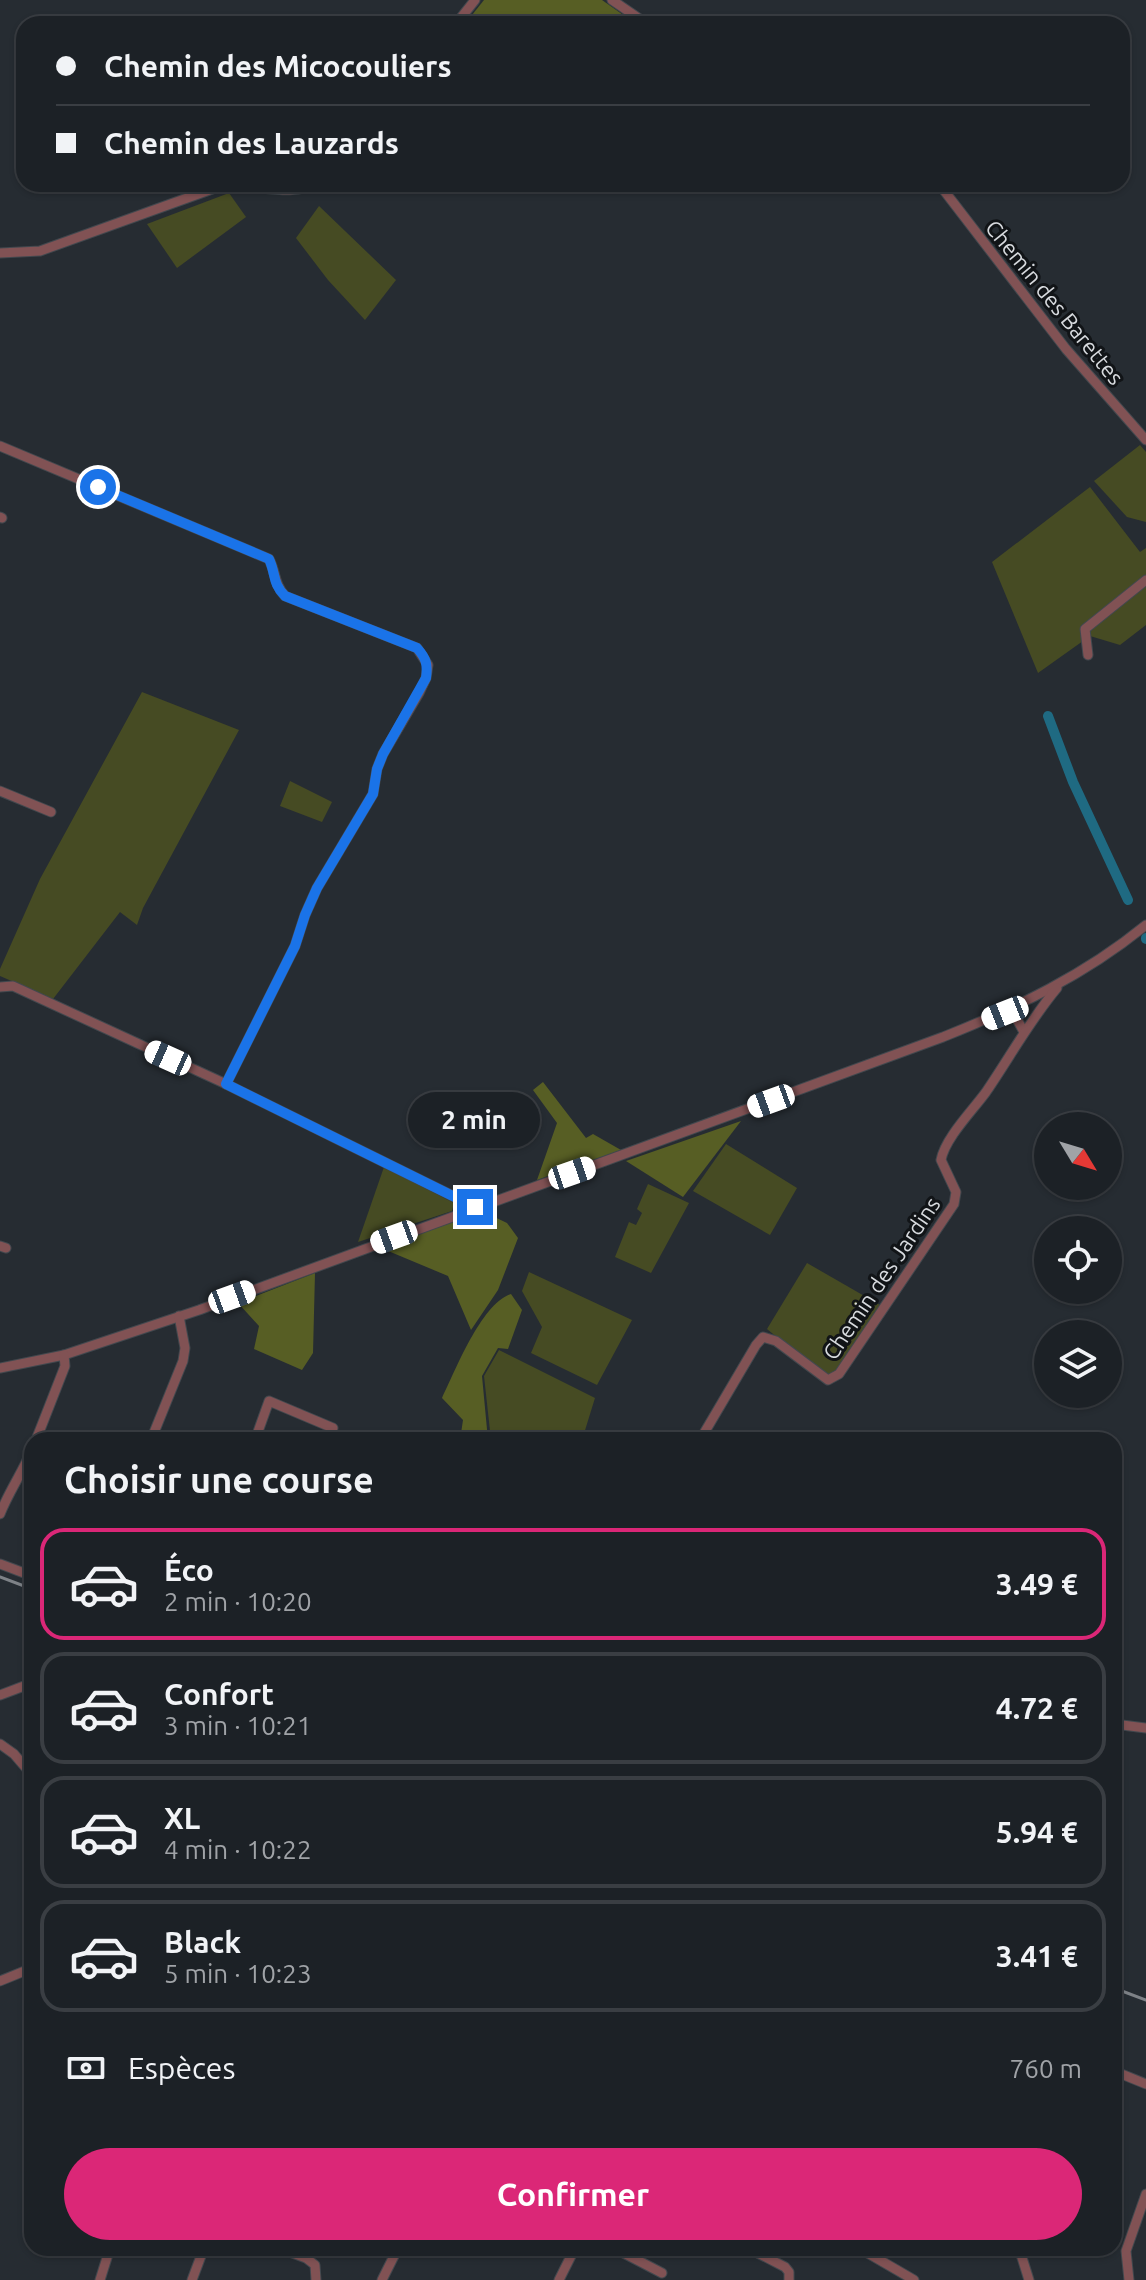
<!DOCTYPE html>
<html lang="fr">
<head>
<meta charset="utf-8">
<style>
  :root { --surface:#1c2126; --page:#25292e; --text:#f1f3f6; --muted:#a0a3a7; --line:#3a3e43; --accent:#db2777 }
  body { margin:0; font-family:Ubuntu,sans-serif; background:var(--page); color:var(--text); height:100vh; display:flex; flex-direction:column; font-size:30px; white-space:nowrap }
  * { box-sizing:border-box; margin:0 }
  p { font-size:26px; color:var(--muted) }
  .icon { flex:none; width:44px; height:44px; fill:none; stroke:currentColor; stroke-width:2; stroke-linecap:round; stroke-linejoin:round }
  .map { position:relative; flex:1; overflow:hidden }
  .sheet { position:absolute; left:24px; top:1432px; width:1098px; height:824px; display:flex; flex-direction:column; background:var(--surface); border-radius:24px; box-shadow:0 2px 6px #0004,0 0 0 2px var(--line) }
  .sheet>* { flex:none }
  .hud { position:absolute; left:16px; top:16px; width:1114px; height:176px; border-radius:24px; box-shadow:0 2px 6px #0004,0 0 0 2px var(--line); display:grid; align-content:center; height:176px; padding:0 40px; background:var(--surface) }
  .needle { width:52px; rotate:128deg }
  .buttons { position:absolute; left:1034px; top:1112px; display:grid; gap:16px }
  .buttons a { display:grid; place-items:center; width:88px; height:88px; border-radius:50%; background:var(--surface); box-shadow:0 2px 6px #0004,0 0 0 2px var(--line); font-size:40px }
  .end { position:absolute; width:36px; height:36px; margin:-18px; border:10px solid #1a73e8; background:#fff; box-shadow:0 0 0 4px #fff }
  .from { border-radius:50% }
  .bubble { position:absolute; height:56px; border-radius:28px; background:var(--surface); box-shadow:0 2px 6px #0004,0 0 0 2px var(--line); font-size:26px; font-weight:700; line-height:56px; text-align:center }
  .car { position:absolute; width:24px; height:48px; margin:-24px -12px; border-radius:10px; box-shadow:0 0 6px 2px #0007; background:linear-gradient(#fff 24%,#345 0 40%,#fff 0 76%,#345 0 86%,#fff 0) }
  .hud b { display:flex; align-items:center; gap:28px; height:76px; font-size:30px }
  .hud b+b { border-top:2px solid var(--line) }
  .hud i { width:20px; height:20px; background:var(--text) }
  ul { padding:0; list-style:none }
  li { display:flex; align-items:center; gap:24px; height:112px; margin:0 16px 12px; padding:0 24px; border:4px solid var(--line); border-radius:24px }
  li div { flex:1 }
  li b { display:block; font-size:30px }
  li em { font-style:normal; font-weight:700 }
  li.on { border-color:var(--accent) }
  li>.icon { width:72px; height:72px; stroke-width:1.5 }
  h2 { padding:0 40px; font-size:36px; line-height:96px }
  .pay { display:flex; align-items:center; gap:20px; height:88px; padding:0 40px; font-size:30px }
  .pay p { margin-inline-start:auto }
  .cta { display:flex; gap:16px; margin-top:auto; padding:16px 40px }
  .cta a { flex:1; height:92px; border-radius:48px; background:var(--accent); color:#fff; font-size:32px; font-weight:700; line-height:92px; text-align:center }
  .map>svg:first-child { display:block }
</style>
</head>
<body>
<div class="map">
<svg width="1146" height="2280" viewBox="0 0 1146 2280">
  <rect width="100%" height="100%" fill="#262c32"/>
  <g fill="#464b23">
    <polygon points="229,193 246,217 177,268 147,224"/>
    <polygon points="319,206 396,280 365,320 328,280 296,238"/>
    <polygon points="1140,445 1146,452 1146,522 1127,517 1094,481"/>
    <polygon points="1090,487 1140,552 1146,548 1146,625 1120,645 1090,636 1038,673 992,562"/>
    <polygon points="142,692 239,730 143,908 137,925 120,912 53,999 0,976 0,969 40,879"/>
    <polygon points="290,781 332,802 322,822 280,806"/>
    <polygon points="726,1144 797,1188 770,1235 693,1191"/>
    <polygon points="384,1167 454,1203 452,1211 358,1242"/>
    <polygon points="648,1184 689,1203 651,1273 615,1257 629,1222 636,1225 642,1213 637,1209"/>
    <polygon points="807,1263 880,1305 835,1373 823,1375 767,1329"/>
    <polygon points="529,1272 632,1320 597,1385 531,1353 542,1327 522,1291"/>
    <polygon points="499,1350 595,1398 582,1440 543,1440 529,1435 526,1440 491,1440 484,1376"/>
  </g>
  <g fill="#575e24">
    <polygon points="484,0 602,0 636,24 474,24 468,20"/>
    <polygon points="543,1082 586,1138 593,1134 621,1150 537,1180 557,1123 533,1090"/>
    <polygon points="741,1121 683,1197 626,1161"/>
    <polygon points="482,1211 507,1223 518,1238 498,1290 471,1330 448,1276 381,1248"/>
    <polygon points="315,1273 313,1353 302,1370 254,1349 259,1326 238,1303"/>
    <path d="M511,1294L522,1310L508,1349L498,1348L482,1376L488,1440H460L463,1420L442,1398C456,1370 481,1304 511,1294Z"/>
  </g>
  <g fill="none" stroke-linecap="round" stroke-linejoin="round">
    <g stroke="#1f6a82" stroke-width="10">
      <polyline points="1048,716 1073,782 1128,900"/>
      <polyline points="1146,938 1146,939"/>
    </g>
    <defs>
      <g id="street">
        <polyline points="612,0 647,24"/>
        <polyline points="456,24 475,0"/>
        <polyline points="939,184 1066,349 1146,440"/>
        <path d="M0,253L40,251L215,188C250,181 285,198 319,184"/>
        <path d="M0,446L269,559C276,573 274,584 285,596L417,648L428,665L426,678L419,693L383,754L377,769L373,794L317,888L305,915L295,946L226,1084"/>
        <polyline points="0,517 2,518"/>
        <polyline points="1088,655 1085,629 1146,580"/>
        <polyline points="0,791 51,812"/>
        <polyline points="0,987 13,986 226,1084 475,1207"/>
        <polyline points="1005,1013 1015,1016 1024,1032"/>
        <polyline points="0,1246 6,1248"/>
        <path d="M0,1368L64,1355L199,1310L943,1037C1016,1008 1085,975 1146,925"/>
        <polyline points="36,1440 65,1366 64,1355"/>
        <polyline points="151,1440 183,1361 185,1348 179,1316"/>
        <polyline points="255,1440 269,1401 333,1428 328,1440"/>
        <path d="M700,1440L756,1345L763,1337L776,1341L828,1380L839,1374L954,1204L956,1192L941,1160C945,1138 973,1110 986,1092C1010,1057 1030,1020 1057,988"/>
        <path d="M0,1514C9,1491 23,1472 32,1449"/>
        <polyline points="0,1564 32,1576"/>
        <polyline points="0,1695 32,1683"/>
        <polyline points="1114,1724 1146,1728"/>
        <polyline points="0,1744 14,1754 32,1775"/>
        <polyline points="0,1981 32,1968"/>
        <polyline points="1114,2071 1146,2084"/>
        <polyline points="614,2248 662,2273"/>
        <polyline points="748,2248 785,2267 789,2272 789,2280"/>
        <polyline points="859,2248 914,2280"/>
        <polyline points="1019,2248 1029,2280"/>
        <polyline points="282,2249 306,2258 315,2265 316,2280"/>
        <polyline points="459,2249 483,2250 487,2248"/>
        <polyline points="100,2280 110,2248"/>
        <polyline points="192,2280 204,2248"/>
        <polyline points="382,2280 398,2248"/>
        <polyline points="559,2280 575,2248"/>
        <polyline points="1129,2280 1126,2251 1146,2194"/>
      </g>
    </defs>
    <use href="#street" stroke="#42484e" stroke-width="11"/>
    <use href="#street" stroke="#815254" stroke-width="9"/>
    <g stroke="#7e8287" stroke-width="3">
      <polyline points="0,1577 32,1589"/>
      <polyline points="1114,1988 1146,2000"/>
    </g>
  </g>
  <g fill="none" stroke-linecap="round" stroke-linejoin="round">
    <path stroke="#1a73e8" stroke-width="10" d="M98,487L269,559C276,574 272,583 285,596L417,648C426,658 428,664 426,678L383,754L377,769L373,794L317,888L305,915L295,946L226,1084L475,1207"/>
  </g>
  <g text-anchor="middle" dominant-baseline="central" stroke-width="6" stroke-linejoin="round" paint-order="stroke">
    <g font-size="22" fill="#d7dade" stroke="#111417">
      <text transform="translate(1055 302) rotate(51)">Chemin des Barettes</text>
      <text transform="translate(881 1278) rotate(-56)">Chemin des Jardins</text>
    </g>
  </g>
</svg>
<div class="buttons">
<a><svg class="needle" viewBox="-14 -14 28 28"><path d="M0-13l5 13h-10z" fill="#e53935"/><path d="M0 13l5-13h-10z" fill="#a0a3a7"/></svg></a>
<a><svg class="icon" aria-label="locate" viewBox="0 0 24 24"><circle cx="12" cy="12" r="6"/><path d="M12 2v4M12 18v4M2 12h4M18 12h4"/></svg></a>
<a><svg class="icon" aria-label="layers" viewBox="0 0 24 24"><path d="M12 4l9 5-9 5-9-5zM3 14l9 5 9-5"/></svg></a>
</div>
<i class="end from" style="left:98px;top:487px"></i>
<i class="end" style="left:475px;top:1207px"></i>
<div class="bubble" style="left:408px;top:1092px;width:132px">2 min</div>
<i class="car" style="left:1005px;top:1013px;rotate:248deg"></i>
<i class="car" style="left:168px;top:1058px;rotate:294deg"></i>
<i class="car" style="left:771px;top:1101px;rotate:250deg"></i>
<i class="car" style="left:572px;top:1173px;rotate:71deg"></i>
<i class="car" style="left:394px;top:1237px;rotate:250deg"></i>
<i class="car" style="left:232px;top:1297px;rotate:70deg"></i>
<div class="hud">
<b><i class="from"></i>Chemin des Micocouliers</b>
<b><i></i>Chemin des Lauzards</b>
</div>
<section class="sheet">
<h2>Choisir une course</h2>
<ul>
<li class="on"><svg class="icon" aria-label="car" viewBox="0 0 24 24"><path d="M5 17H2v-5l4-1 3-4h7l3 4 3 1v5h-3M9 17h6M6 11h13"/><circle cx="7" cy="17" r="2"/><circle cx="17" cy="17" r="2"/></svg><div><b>Éco</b><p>2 min · 10:20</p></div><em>3.49 €</em></li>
<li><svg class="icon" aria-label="car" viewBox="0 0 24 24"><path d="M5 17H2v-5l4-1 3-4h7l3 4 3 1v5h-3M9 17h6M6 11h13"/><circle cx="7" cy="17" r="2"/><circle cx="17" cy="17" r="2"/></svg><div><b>Confort</b><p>3 min · 10:21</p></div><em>4.72 €</em></li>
<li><svg class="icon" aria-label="car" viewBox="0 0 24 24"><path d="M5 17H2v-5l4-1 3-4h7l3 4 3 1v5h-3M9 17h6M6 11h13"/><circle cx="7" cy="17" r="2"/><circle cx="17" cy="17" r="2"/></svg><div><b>XL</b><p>4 min · 10:22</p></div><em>5.94 €</em></li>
<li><svg class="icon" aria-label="car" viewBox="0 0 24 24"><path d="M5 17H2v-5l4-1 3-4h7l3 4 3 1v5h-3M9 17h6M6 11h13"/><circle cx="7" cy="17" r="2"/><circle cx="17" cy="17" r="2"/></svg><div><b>Black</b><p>5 min · 10:23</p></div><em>3.41 €</em></li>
</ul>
<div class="pay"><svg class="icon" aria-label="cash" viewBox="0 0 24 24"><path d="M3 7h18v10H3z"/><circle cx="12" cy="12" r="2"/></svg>Espèces<p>760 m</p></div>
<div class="cta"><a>Confirmer</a></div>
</section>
</div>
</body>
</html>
